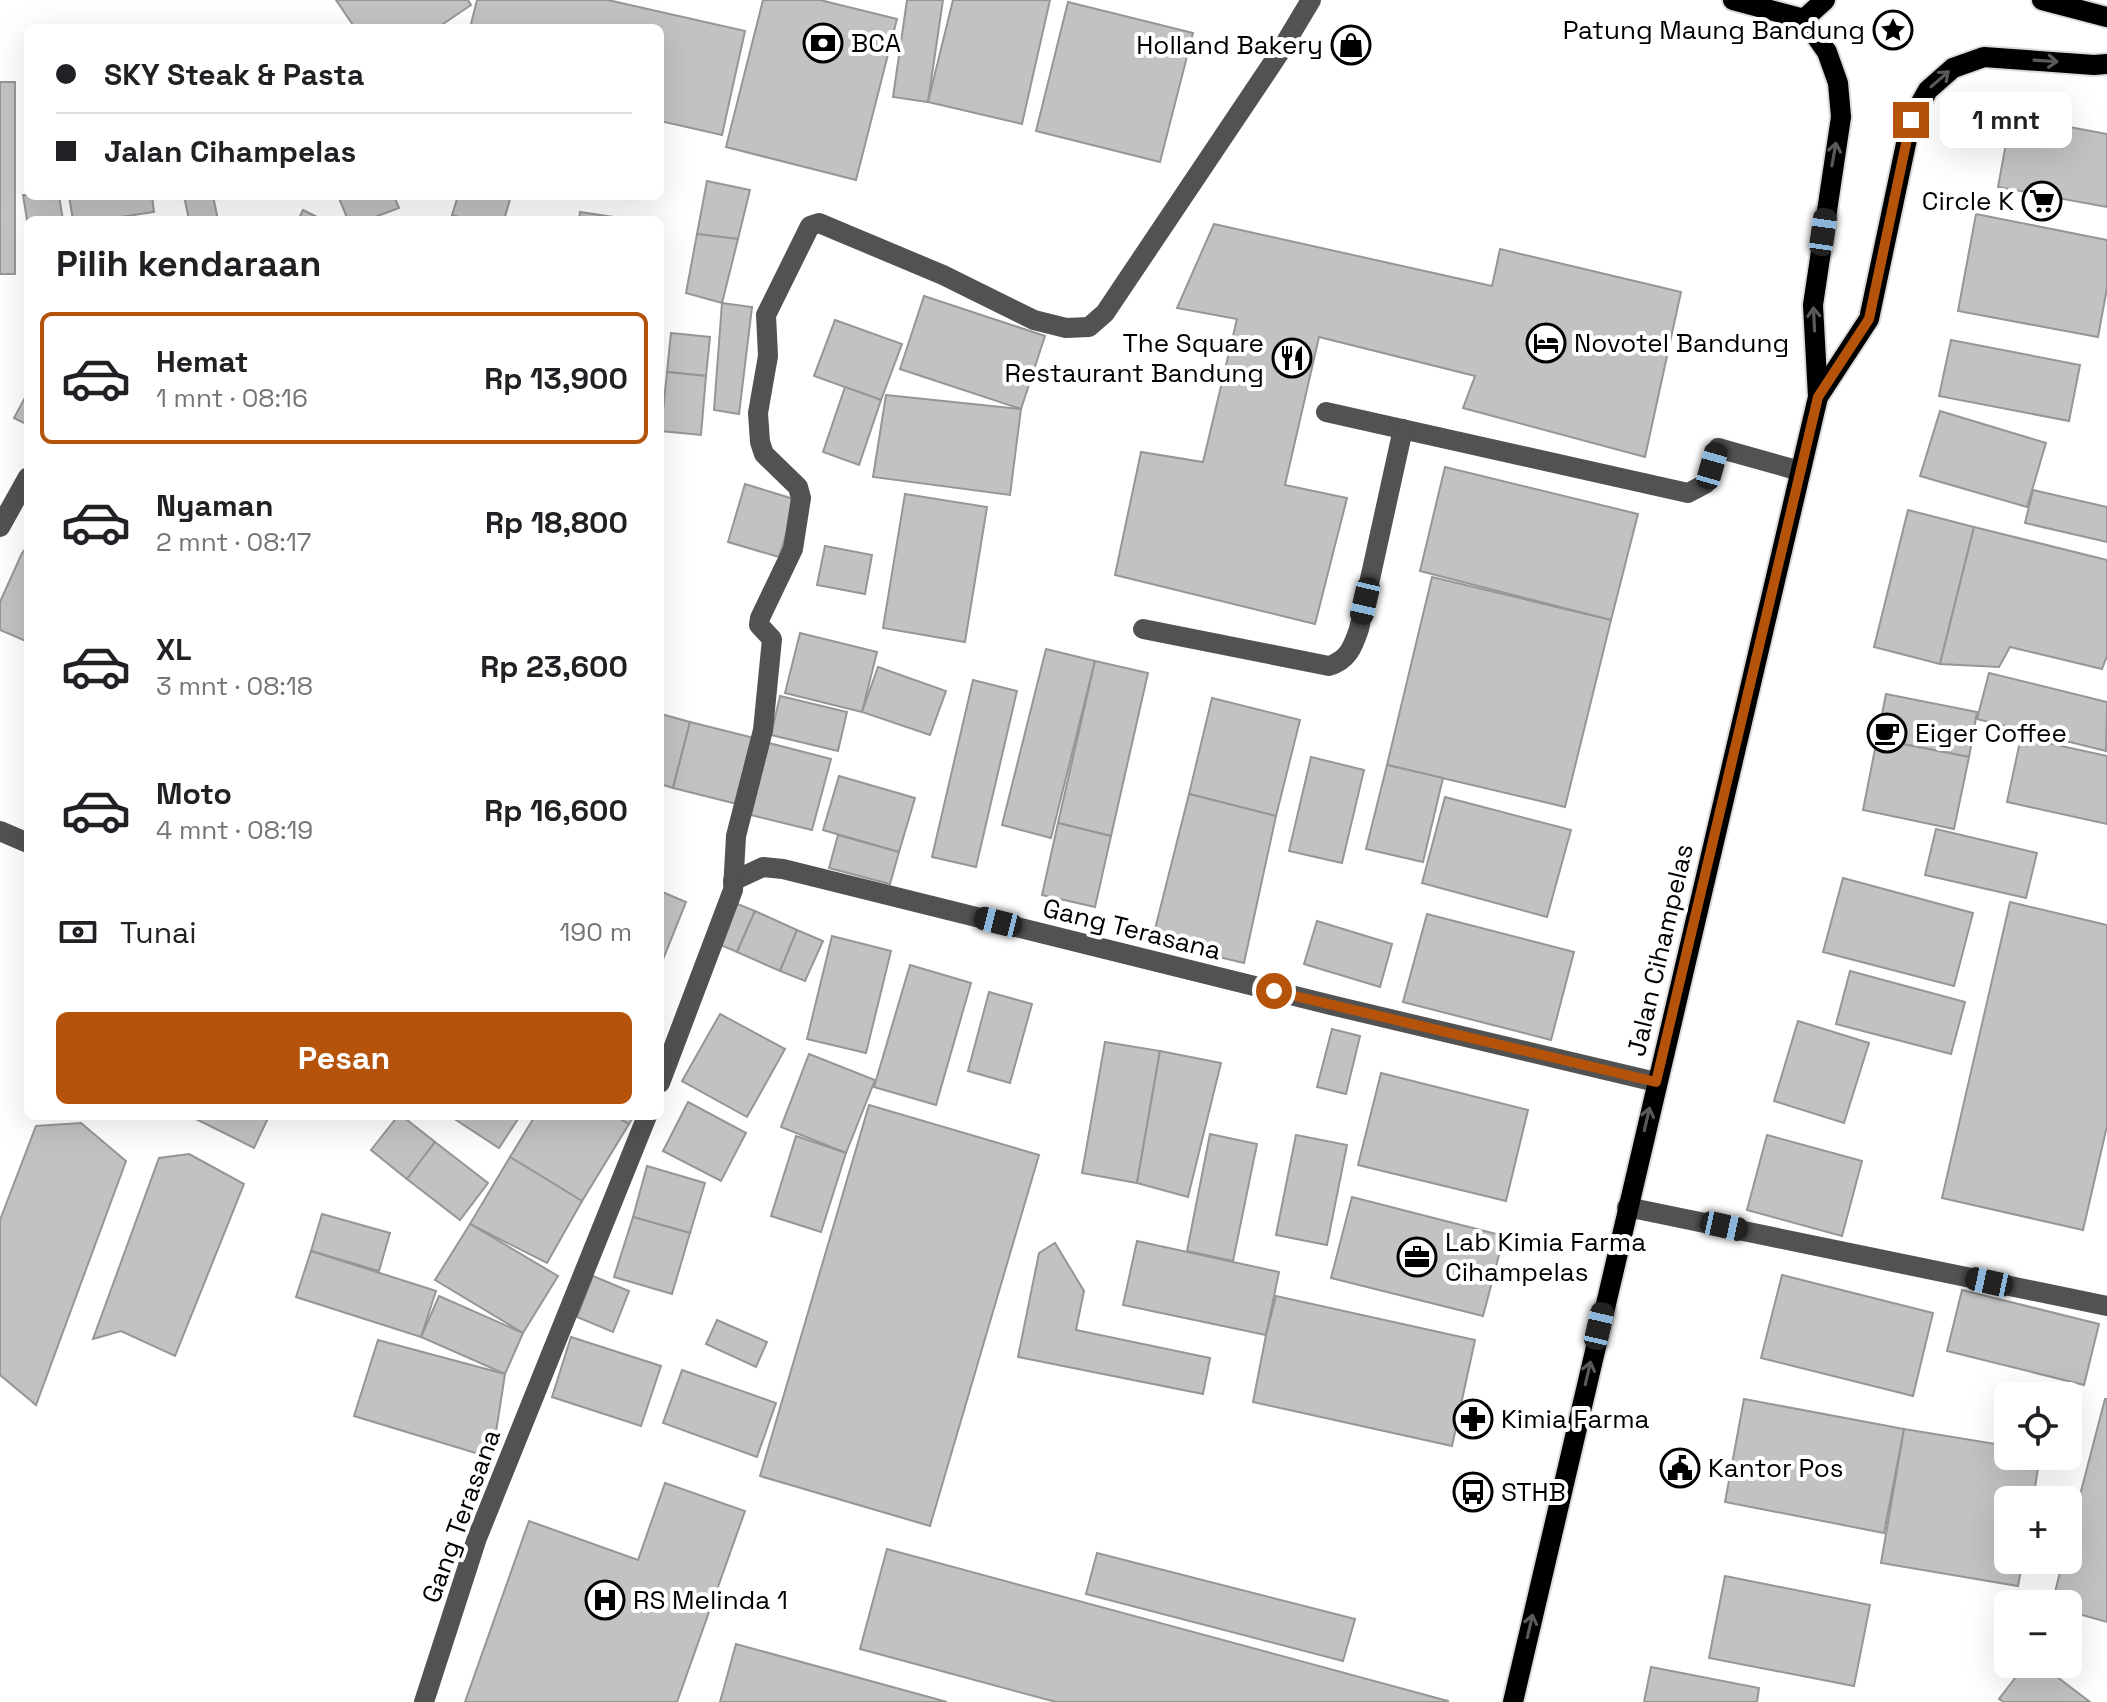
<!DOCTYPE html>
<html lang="id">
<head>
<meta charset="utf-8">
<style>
  :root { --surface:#fff; --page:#f6f6f6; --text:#202124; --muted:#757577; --line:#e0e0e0; --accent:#b45309 }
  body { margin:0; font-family:"Space Grotesk",sans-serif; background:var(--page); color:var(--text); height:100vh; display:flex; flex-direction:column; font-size:30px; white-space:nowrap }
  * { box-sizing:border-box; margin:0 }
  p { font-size:26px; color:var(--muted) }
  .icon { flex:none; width:44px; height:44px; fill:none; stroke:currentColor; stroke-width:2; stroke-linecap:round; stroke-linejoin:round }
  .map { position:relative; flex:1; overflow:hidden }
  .sheet { position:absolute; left:24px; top:216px; width:640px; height:904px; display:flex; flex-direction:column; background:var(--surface); border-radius:12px; box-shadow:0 8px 32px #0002 }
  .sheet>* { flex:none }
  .hud { position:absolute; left:24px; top:24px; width:640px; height:176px; border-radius:12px; box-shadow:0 8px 32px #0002; display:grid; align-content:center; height:176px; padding:0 32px; background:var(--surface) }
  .fabs { position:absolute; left:1994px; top:1382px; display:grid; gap:16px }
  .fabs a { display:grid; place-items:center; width:88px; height:88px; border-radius:12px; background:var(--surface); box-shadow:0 8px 32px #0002; font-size:40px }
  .end { position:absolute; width:36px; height:36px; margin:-18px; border:10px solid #b45309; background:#fff; box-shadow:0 0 0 4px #fff }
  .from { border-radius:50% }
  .bubble { position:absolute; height:56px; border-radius:12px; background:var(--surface); box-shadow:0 8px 32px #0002; font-size:26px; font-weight:800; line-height:56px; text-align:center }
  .car { position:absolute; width:24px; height:48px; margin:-24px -12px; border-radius:10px; box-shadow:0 0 6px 2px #0007; background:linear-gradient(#222 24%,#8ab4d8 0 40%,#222 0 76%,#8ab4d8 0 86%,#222 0) }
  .hud b { display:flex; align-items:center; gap:28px; height:76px; font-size:30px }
  .hud b+b { border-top:2px solid var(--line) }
  .hud i { width:20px; height:20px; background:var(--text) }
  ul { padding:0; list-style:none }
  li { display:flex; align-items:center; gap:24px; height:132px; margin:0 16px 12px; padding:0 16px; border:4px solid transparent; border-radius:12px }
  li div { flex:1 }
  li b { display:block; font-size:30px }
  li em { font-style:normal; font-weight:800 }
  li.selected { border-color:var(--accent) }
  li>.icon { width:72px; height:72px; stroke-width:1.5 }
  h2 { padding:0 32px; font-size:36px; line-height:96px }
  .pay { display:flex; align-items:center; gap:20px; height:88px; padding:0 32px; font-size:30px }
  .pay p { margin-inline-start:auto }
  .action { display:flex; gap:16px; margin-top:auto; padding:16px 32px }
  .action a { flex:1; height:92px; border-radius:12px; background:var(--accent); color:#fff; font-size:32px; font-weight:800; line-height:92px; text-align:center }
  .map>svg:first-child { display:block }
</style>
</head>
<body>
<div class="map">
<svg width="2107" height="1702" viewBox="0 0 2107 1702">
  <rect width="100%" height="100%" fill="#fff"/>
  <g fill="#c2c2c2" stroke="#969696" stroke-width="2">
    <polygon points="336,0 468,0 471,5 437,28 355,28"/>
    <polygon points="477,0 608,0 745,31 722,135 660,121 660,28 470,28"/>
    <polygon points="763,0 820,0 897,19 856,180 726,147"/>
    <polygon points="907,0 943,0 928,102 893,97"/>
    <polygon points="953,0 1050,0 1022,124 928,102"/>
    <polygon points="1068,2 1193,33 1160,162 1036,131"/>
    <rect x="0" y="82" width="15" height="192"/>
    <polygon points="2011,116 2107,134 2107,207 1998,187"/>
    <polygon points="707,181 750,190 738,239 697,234"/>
    <polygon points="23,195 59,196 63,220 28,220 28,226"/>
    <polygon points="69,196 152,196 154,212 101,220 73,220"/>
    <polygon points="184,196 213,196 218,220 189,220"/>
    <polygon points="338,196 394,196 399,208 367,220 348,220"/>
    <polygon points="458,196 511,196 504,220 469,220 452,215"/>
    <polygon points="303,210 323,220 298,220"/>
    <polygon points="580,212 634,220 579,220"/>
    <polygon points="1976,214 2107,240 2107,288 2098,337 1958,311"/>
    <polygon points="1214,224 1492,286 1500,249 1681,292 1645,457 1463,408 1475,376 1319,337 1285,485 1347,498 1315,624 1115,575 1141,452 1203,462 1237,319 1177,308"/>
    <polygon points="697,234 738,239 722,303 686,293"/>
    <polygon points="924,296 1045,336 1021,409 900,369"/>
    <polygon points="722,303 752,307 739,414 714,410"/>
    <polygon points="835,320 902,344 881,400 814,376"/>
    <polygon points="671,333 710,337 706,376 667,372"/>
    <polygon points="1951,340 2080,365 2069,421 1939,396"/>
    <polygon points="667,372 706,376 701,435 661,431"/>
    <polygon points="845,387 881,400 859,465 823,452"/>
    <polygon points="28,392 28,425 14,418"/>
    <polygon points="886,395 1021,409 1010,495 873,477"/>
    <polygon points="1940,411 2046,443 2027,507 1920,476"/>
    <polygon points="1445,467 1638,514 1611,620 1420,571"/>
    <polygon points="745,484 797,500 779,557 728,542"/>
    <polygon points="2033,490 2107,507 2107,542 2025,523"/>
    <polygon points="905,494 987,507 965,642 883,628"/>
    <polygon points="1908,510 1974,527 1940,664 1874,647"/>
    <polygon points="1974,527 2107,560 2107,656 2102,669 2010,647 1999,667 1940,664"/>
    <polygon points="28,546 28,642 0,630 0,602 22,553"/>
    <polygon points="825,546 872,555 865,594 817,585"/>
    <polygon points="1432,577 1611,620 1565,807 1387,765"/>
    <polygon points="800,633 877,652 862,712 785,693"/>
    <polygon points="1046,649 1095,661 1051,838 1002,825"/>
    <polygon points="1095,661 1148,673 1111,836 1058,823"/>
    <polygon points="878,667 946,691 930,735 862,712"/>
    <polygon points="1989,673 2107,702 2106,751 1977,719"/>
    <polygon points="973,680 1017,691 976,867 932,857"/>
    <polygon points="1886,694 1977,712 1969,757 1877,739"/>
    <polygon points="780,696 847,712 838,751 771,735"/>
    <polygon points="1212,698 1300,720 1276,816 1189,794"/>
    <polygon points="661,714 690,722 673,788 660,784"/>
    <polygon points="690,722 754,738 737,804 673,788"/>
    <polygon points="2021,737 2107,756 2107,824 2007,802"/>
    <polygon points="1877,739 1969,757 1954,829 1863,810"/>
    <polygon points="769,743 831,759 812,830 751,815"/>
    <polygon points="1311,757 1364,770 1342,863 1289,851"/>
    <polygon points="1387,765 1443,778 1423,862 1366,849"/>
    <polygon points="839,776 915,798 899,852 823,830"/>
    <polygon points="1189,794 1276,816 1244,963 1152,941"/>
    <polygon points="1445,797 1571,830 1547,917 1422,883"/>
    <polygon points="1058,823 1111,836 1095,907 1042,895"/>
    <polygon points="1936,829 2037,853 2026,898 1925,875"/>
    <polygon points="838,835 899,852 890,884 829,868"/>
    <polygon points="1843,878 1973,913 1954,986 1823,952"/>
    <polygon points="660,891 686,902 660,967"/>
    <polygon points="2010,902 2107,925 2107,1126 2083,1230 1942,1198"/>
    <polygon points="735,903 755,911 737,952 718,944"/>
    <polygon points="755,911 797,930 780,971 737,952"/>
    <polygon points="1427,914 1574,952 1551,1040 1403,1002"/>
    <polygon points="1317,921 1392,944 1380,987 1304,964"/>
    <polygon points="797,930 823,941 805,981 780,971"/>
    <polygon points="832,936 891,951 866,1053 807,1039"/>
    <polygon points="910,965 971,983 936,1105 874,1087"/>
    <polygon points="1850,971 1965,1002 1951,1054 1836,1024"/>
    <polygon points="989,992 1032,1004 1010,1083 968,1071"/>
    <polygon points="720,1014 785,1049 747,1117 682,1081"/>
    <polygon points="1798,1021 1869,1043 1844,1123 1774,1101"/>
    <polygon points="1332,1029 1360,1036 1346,1094 1317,1087"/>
    <polygon points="1105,1042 1160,1051 1137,1183 1082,1173"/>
    <polygon points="1160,1051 1221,1063 1188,1197 1137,1183"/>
    <polygon points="809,1054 875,1080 846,1153 781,1127"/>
    <polygon points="1381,1073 1528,1110 1506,1201 1358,1165"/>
    <polygon points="688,1102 746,1133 721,1181 663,1151"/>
    <polygon points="869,1105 1039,1155 930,1526 760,1476"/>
    <polygon points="190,1116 269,1116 254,1148"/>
    <polygon points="398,1116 402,1116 435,1142 407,1179 371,1150"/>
    <polygon points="450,1116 520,1116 499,1148"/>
    <polygon points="535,1116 615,1116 629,1124 582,1201 510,1157"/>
    <polygon points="615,1116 634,1116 629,1124"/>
    <polygon points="81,1123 126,1161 36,1405 0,1375 0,1220 36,1126"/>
    <polygon points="1210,1134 1257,1144 1233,1261 1187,1251"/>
    <polygon points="1296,1135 1347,1145 1327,1245 1276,1235"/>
    <polygon points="1767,1135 1862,1161 1842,1236 1747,1210"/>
    <polygon points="796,1136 846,1153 821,1232 771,1216"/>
    <polygon points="435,1142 488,1183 460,1220 407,1179"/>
    <polygon points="189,1154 244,1184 175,1356 121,1331 93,1339 159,1158"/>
    <polygon points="510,1157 582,1201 547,1263 470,1224"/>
    <polygon points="647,1166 705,1183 690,1233 633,1217"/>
    <polygon points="1352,1197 1504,1236 1483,1316 1331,1278"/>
    <polygon points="322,1214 390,1233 379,1271 311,1251"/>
    <polygon points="633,1217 690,1233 672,1294 614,1277"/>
    <polygon points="470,1224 558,1276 523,1333 435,1280"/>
    <polygon points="1137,1241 1279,1272 1266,1335 1123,1305"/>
    <polygon points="1055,1243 1084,1291 1076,1330 1210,1358 1203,1394 1018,1357 1039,1253"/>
    <polygon points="311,1251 436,1291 421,1337 296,1297"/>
    <polygon points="1782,1275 1933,1313 1913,1396 1761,1358"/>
    <polygon points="593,1276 629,1291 613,1332 577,1317"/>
    <polygon points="1962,1290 2099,1324 2084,1385 1947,1351"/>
    <polygon points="439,1296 523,1333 505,1374 421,1337"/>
    <polygon points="1276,1296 1475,1340 1452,1446 1253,1402 1266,1335"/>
    <polygon points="717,1320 767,1342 756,1367 706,1344"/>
    <polygon points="571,1337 661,1366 641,1426 552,1397"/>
    <polygon points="378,1340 505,1374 492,1458 354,1416"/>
    <polygon points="682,1370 776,1403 757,1457 663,1423"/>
    <polygon points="1744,1399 1904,1429 1884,1533 1725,1502"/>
    <polygon points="2105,1399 2107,1399 2107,1622 2068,1611 2068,1604 2052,1604 2063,1560 2068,1560 2068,1541"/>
    <polygon points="1904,1429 2008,1446 2008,1456 2040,1456 2033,1500 2008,1500 2008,1560 2023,1560 2018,1586 1881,1563"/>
    <polygon points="665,1483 745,1511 677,1702 465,1702 529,1521 638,1560"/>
    <polygon points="887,1549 1448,1701 1448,1702 1056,1702 860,1649"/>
    <polygon points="1097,1553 1355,1619 1343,1661 1086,1594"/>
    <polygon points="1725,1576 1870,1605 1854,1686 1709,1658"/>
    <polygon points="736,1644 947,1702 720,1702"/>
    <polygon points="2026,1664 2040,1664 2090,1702 2004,1702 1999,1699"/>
    <polygon points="1651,1667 1759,1688 1757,1702 1644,1702"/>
  </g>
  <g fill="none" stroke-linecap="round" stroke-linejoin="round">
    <defs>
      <g id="major">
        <polyline points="1733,0 1804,19"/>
        <polyline points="2042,0 2107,17"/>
        <polyline points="1804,19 1825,0"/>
        <polyline points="1818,397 1869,319 1911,120 1928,90 1953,68 1984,57 2094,65 2107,64"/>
        <polyline points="1513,1702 1818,397 1813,305 1841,117 1838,83 1827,52 1804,19"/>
      </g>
    </defs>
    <use href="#major" stroke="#dbdbdb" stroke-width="24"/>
    <g stroke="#525252" stroke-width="20">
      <polyline points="1326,412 1688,493 1705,484 1718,448 1800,471"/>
      <polyline points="0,527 28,477"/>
      <path d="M1143,629L1329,666C1348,660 1353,647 1359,629L1403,429"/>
      <polyline points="0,831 28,843"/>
      <polyline points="733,881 763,867 783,869 1335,1006 1656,1082"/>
      <polyline points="660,1083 733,890 736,836 763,730 772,639 759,625 760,618 793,549 801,498 798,487 764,454 760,442 758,413 768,356 766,315 810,226 819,223 943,275 1034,320 1066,328 1089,327 1105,313 1278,55 1311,0"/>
      <polyline points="1627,1207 2107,1306"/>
      <polyline points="424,1702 477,1538 647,1116"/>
    </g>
    <use href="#major" stroke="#000" stroke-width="20"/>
  </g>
  <defs><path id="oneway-shaft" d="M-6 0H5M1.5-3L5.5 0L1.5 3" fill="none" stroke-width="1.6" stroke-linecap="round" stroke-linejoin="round" transform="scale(2)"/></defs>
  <g stroke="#595959">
    <use href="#oneway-shaft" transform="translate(2046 61) rotate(4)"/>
    <use href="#oneway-shaft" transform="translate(1940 79) rotate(-41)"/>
    <use href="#oneway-shaft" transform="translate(1834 154) rotate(-80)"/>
    <use href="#oneway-shaft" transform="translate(1814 319) rotate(-93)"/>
    <use href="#oneway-shaft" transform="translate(1647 1119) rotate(-77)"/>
    <use href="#oneway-shaft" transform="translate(1588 1373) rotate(-77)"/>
    <use href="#oneway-shaft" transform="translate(1530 1626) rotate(-77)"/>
  </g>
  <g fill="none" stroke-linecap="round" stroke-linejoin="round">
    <polyline stroke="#b45309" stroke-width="10" points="1274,991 1656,1082 1818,397 1869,319 1911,120"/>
  </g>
  <defs>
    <symbol id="sight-ring" viewBox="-11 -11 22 22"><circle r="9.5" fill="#fff" stroke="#000" stroke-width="1.5"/><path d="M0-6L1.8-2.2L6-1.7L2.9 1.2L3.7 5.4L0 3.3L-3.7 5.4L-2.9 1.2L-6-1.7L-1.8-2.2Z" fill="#000"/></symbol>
    <symbol id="bank-ring" viewBox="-11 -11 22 22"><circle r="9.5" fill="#fff" stroke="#000" stroke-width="1.5"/><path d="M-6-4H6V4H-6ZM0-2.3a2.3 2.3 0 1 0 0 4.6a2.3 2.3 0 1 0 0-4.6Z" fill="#000"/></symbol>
    <symbol id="shop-ring" viewBox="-11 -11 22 22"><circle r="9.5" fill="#fff" stroke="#000" stroke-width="1.5"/><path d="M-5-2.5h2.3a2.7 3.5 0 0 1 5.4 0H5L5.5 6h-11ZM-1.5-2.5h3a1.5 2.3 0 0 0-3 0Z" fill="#000"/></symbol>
    <symbol id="supermarket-ring" viewBox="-11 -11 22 22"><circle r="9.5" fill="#fff" stroke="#000" stroke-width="1.5"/><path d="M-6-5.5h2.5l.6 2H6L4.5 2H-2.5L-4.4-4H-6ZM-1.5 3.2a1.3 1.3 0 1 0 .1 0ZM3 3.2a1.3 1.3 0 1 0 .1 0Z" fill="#000"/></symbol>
    <symbol id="hotel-ring" viewBox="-11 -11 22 22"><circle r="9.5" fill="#fff" stroke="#000" stroke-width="1.5"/><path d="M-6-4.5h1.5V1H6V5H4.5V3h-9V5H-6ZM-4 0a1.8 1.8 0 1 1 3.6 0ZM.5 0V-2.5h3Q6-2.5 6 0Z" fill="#000"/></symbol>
    <symbol id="restaurant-ring" viewBox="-11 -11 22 22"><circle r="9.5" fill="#fff" stroke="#000" stroke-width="1.5"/><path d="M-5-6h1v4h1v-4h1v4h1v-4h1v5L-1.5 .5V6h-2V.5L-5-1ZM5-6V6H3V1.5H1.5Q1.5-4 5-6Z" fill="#000"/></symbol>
    <symbol id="cafe-ring" viewBox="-11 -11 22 22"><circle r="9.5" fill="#fff" stroke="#000" stroke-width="1.5"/><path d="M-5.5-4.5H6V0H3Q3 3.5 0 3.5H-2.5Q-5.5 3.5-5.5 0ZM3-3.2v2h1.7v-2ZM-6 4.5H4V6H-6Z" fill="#000"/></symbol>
    <symbol id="office-ring" viewBox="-11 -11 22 22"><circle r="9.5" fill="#fff" stroke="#000" stroke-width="1.5"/><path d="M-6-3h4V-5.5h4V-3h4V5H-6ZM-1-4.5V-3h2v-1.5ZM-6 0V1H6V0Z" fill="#000"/></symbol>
    <symbol id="pharmacy-ring" viewBox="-11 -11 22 22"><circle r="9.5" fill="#fff" stroke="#000" stroke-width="1.5"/><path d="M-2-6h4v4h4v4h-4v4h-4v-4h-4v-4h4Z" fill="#000"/></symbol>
    <symbol id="civic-ring" viewBox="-11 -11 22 22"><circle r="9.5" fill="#fff" stroke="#000" stroke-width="1.5"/><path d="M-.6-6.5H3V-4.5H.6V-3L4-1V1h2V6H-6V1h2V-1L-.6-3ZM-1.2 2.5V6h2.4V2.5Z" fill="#000"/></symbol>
    <symbol id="bus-ring" viewBox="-11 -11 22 22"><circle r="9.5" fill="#fff" stroke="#000" stroke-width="1.5"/><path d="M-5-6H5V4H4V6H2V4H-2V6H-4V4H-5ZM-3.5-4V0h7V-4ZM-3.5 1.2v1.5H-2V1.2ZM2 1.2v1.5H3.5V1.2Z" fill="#000"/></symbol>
    <symbol id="hospital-ring" viewBox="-11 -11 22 22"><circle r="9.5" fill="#fff" stroke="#000" stroke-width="1.5"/><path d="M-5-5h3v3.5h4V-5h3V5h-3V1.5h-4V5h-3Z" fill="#000"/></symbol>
  </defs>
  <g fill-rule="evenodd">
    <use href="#sight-ring" x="1871" y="8" width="44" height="44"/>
    <use href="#bank-ring" x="801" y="21" width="44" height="44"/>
    <use href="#shop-ring" x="1329" y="23" width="44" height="44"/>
    <use href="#supermarket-ring" x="2020" y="179" width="44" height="44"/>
    <use href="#hotel-ring" x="1524" y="321" width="44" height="44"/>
    <use href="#restaurant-ring" x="1270" y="336" width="44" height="44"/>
    <use href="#cafe-ring" x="1865" y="711" width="44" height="44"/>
    <use href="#office-ring" x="1395" y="1235" width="44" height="44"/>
    <use href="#pharmacy-ring" x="1451" y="1397" width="44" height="44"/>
    <use href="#civic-ring" x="1658" y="1446" width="44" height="44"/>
    <use href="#bus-ring" x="1451" y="1470" width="44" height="44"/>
    <use href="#hospital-ring" x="583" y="1578" width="44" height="44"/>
  </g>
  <g text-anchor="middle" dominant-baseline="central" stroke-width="8" stroke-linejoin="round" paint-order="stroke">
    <g font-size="26" fill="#000" stroke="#fff" text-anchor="start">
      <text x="1865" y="30" text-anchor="end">Patung Maung Bandung</text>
      <text x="851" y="43">BCA</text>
      <text x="1323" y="45" text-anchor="end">Holland Bakery</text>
      <text x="2014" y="201" text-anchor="end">Circle K</text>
      <text x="1264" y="343" text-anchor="end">The Square<tspan x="1264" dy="30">Restaurant Bandung</tspan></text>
      <text x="1574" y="343">Novotel Bandung</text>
      <text x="1915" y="733">Eiger Coffee</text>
      <text x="1445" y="1242">Lab Kimia Farma<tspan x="1445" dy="30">Cihampelas</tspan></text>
      <text x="1501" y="1419">Kimia Farma</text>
      <text x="1708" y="1468">Kantor Pos</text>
      <text x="1501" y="1492">STHB</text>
      <text x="633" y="1600">RS Melinda 1</text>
    </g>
    <g font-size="26" fill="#000" stroke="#fff">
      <text transform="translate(1132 929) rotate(14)">Gang Terasana</text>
      <text transform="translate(1660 950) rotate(-77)">Jalan Cihampelas</text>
      <text transform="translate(461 1516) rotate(-70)">Gang Terasana</text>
    </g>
  </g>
</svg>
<div class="fabs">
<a><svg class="icon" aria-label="locate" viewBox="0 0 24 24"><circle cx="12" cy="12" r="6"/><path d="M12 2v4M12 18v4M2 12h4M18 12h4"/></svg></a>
<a>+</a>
<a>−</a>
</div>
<i class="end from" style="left:1274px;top:991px"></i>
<i class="end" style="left:1911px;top:120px"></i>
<div class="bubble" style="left:1940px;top:92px;width:132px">1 mnt</div>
<i class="car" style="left:1823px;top:232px;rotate:8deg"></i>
<i class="car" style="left:1712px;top:466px;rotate:16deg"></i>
<i class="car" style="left:1365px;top:601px;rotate:193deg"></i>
<i class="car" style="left:998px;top:922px;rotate:284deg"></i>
<i class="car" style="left:1724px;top:1226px;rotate:102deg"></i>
<i class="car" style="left:1989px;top:1282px;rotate:282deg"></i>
<i class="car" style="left:1599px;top:1326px;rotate:13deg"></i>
<div class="hud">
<b><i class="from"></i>SKY Steak &amp; Pasta</b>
<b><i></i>Jalan Cihampelas</b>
</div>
<section class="sheet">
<h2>Pilih kendaraan</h2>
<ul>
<li class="selected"><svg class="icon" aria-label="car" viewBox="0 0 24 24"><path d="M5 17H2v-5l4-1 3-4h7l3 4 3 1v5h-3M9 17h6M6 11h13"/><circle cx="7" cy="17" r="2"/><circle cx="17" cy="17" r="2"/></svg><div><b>Hemat</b><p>1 mnt · 08:16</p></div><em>Rp 13,900</em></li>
<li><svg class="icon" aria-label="car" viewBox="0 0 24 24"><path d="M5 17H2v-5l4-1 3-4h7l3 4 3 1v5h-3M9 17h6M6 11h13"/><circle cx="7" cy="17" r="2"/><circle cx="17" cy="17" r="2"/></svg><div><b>Nyaman</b><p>2 mnt · 08:17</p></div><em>Rp 18,800</em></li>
<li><svg class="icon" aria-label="car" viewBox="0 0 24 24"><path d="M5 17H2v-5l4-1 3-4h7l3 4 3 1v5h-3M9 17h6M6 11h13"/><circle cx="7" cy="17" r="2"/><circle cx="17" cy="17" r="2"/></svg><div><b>XL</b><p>3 mnt · 08:18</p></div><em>Rp 23,600</em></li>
<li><svg class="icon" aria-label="car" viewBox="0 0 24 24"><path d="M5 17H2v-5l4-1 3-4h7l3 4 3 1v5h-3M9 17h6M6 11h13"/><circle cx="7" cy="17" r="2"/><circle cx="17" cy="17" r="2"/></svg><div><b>Moto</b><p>4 mnt · 08:19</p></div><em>Rp 16,600</em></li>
</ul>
<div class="pay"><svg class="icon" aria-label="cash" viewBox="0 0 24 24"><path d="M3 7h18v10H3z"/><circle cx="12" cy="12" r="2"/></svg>Tunai<p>190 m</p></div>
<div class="action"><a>Pesan</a></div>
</section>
</div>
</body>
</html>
